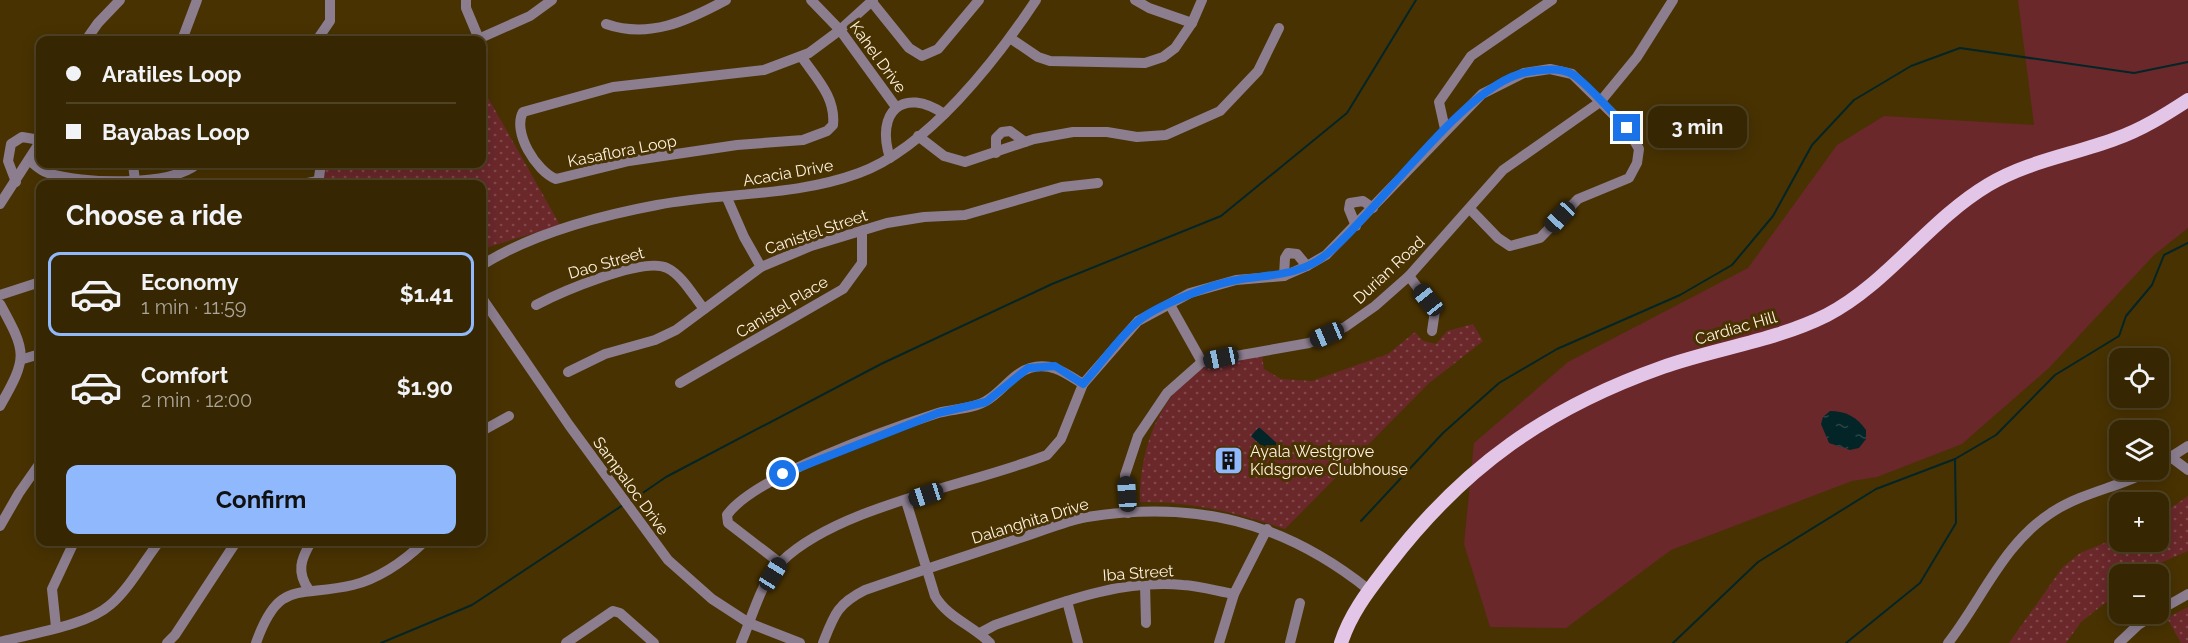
<!DOCTYPE html>
<html lang="en">
<head>
<meta charset="utf-8">
<style>
  :root { --surface:#362602; --page:#413211; --text:#f1f3f6; --muted:#aaa599; --line:#504324; --accent:#90b8fd }
  body { margin:0; font-family:Raleway,sans-serif; background:var(--page); color:var(--text); height:100vh; display:flex; flex-direction:column; font-size:22px; white-space:nowrap }
  * { box-sizing:border-box; margin:0 }
  p { font-size:20px; color:var(--muted) }
  .icon { flex:none; width:33px; height:33px; fill:none; stroke:currentColor; stroke-width:2; stroke-linecap:round; stroke-linejoin:round }
  .map { position:relative; flex:1; overflow:hidden }
  .panel { position:absolute; left:36px; top:180px; width:450px; height:366px; display:flex; flex-direction:column; background:var(--surface); border-radius:12px; box-shadow:0 3px 15px #0003,0 0 0 2px var(--line) }
  .panel>* { flex:none }
  .banner { position:absolute; left:36px; top:36px; width:450px; height:132px; border-radius:12px; box-shadow:0 3px 15px #0003,0 0 0 2px var(--line); display:grid; align-content:center; height:132px; padding:0 30px; background:var(--surface) }
  .fabs { position:absolute; left:2109px; top:348px; display:grid; gap:12px }
  .fabs a { display:grid; place-items:center; width:60px; height:60px; border-radius:12px; background:var(--surface); box-shadow:0 3px 15px #0003,0 0 0 2px var(--line); font-size:30px }
  .end { position:absolute; width:27px; height:27px; margin:-14px; border:8px solid #1a73e8; background:#fff; box-shadow:0 0 0 3px #fff }
  .from { border-radius:50% }
  .bubble { position:absolute; height:42px; border-radius:12px; background:var(--surface); box-shadow:0 3px 15px #0003,0 0 0 2px var(--line); font-size:20px; font-weight:700; line-height:42px; text-align:center }
  .car { position:absolute; width:18px; height:36px; margin:-18px -9px; border-radius:8px; box-shadow:0 0 4px 2px #0007; background:linear-gradient(#222 24%,#8ab4d8 0 40%,#222 0 76%,#8ab4d8 0 86%,#222 0) }
  .banner b { display:flex; align-items:center; gap:21px; height:57px; font-size:22px }
  .banner b+b { border-top:2px solid var(--line) }
  .banner i { width:15px; height:15px; background:var(--text) }
  ul { padding:0; list-style:none }
  li { display:flex; align-items:center; gap:18px; height:84px; margin:0 12px 9px; padding:0 18px; border:3px solid transparent; border-radius:12px }
  li div { flex:1 }
  li b { display:block; font-size:22px }
  li em { font-style:normal; font-weight:700 }
  li.selected { border-color:var(--accent) }
  li>.icon { width:54px; height:54px; stroke-width:1.5 }
  h2 { padding:0 30px; font-size:27px; line-height:72px }
  .cta { display:flex; gap:12px; margin-top:auto; padding:12px 30px }
  .cta a { flex:1; height:69px; border-radius:12px; background:var(--accent); color:#111; font-size:24px; font-weight:700; line-height:69px; text-align:center }
  .map>svg:first-child { display:block }
</style>
</head>
<body>
<div class="map">
<svg width="2188" height="643" viewBox="0 0 2188 643">
  <defs>
    <pattern id="park-dots" width="8" height="8" patternUnits="userSpaceOnUse" patternTransform="scale(1.5)"><rect width="8" height="8" fill="#6a282b"/><path d="M2 2h.1M6 6h.1" fill="none" stroke="#804849" stroke-width="1.8" stroke-linecap="round"/></pattern>
    <pattern id="water-ripples" width="26" height="14" patternUnits="userSpaceOnUse" patternTransform="scale(1.5)"><rect width="26" height="14" fill="#032527"/><path d="M2 4q2-2 4 0t4 0M15 11q2-2 4 0t4 0" fill="none" stroke="#294546"/></pattern>
  </defs>
  <rect width="100%" height="100%" fill="#483202"/>
  <polygon fill="#6a282b" points="2018,0 2188,0 2188,228 2154,255 2049,368 1962,444 1877,477 1852,481 1671,550 1566,628 1490,627 1464,544 1474,443 1568,362 1748,268 1837,145 1884,116 2034,125"/>
  <g fill="url(#park-dots)">
    <polygon points="482,87 560,225 482,249 482,184 320,184 324,164 482,164"/>
    <path d="M1473,324L1483,341L1428,384L1285,529C1238,513 1190,501 1140,502C1139,452 1158,395 1203,368C1215,361 1247,359 1262,356L1264,369L1281,379L1312,381L1388,354L1415,332L1423,341L1436,344L1447,331Z"/>
    <polygon points="2188,496 2188,551 2151,567 2141,574 2120,574 2119,592 2081,622 2066,643 2009,643 2062,568 2080,553 2119,537 2120,542 2158,542 2159,516"/>
    <polygon points="2188,607 2188,643 2181,643 2167,618"/>
  </g>
  <g fill="url(#water-ripples)">
    <path d="M1830,411C1846,411 1857,417 1866,430V439L1859,448L1850,450L1829,443L1821,424L1823,417Z"/>
    <polygon points="1259,427 1281,447 1272,456 1251,436"/>
  </g>
  <g fill="none" stroke-linecap="round" stroke-linejoin="round">
    <g stroke="#032527" stroke-width="2">
      <polyline points="631,501 666,477 881,364 1052,284 1221,216 1347,113 1416,0"/>
      <polyline points="1361,521 1443,433 1499,383 1557,349 1680,295 1732,265 1773,216 1812,145 1854,100 1911,66 1960,48 2134,73 2188,62"/>
      <polyline points="381,643 472,605 623,505"/>
      <polyline points="1673,643 1758,562 1876,489 1955,459 1996,435 2055,375 2119,336 2126,316 2152,285 2164,255 2188,243"/>
      <polyline points="1846,643 1920,583 1956,523 1955,459"/>
    </g>
    <g stroke="#8c7e8f" stroke-width="10">
      <polyline points="466,0 466,8 479,39"/>
      <polyline points="811,0 840,30 896,107"/>
      <polyline points="1135,0 1149,8 1192,23"/>
      <polyline points="872,2 909,48 922,56 938,49 979,0"/>
      <path d="M606,24C649,39 687,21 726,0"/>
      <polyline points="1010,38 1038,57 1050,61 1145,63 1163,57 1175,48 1192,23 1202,0"/>
      <polyline points="86,40 98,23 120,0"/>
      <polyline points="182,40 197,0"/>
      <polyline points="317,40 330,21 330,0"/>
      <polyline points="476,40 530,16 552,0"/>
      <path d="M801,56C816,78 836,97 833,125L827,131L803,140L737,145L629,161L556,179C536,171 512,132 523,112L613,87L764,70L809,53L840,30L873,0"/>
      <polyline points="1445,129 1439,102 1471,56 1552,0"/>
      <polyline points="918,136 944,156 965,162 1034,139 1073,132 1107,132 1137,137 1166,135 1220,111 1258,71 1279,28"/>
      <polyline points="996,153 996,138 1002,132 1010,131 1025,142"/>
      <path d="M890,158C875,112 903,86 944,114"/>
      <path d="M29,160C35,165 41,171 48,173C81,184 170,187 197,164"/>
      <polyline points="133,164 135,181"/>
      <polyline points="16,182 8,161 11,144 22,137 40,140"/>
      <polyline points="302,184 318,181"/>
      <polyline points="318,184 321,164"/>
      <polyline points="727,198 744,237 761,267"/>
      <polyline points="0,204 40,142"/>
      <polyline points="1356,226 1349,209 1350,203 1363,201 1373,208"/>
      <path d="M482,265C533,233 598,216 657,205C725,192 794,197 859,173C928,148 997,59 1036,0"/>
      <polyline points="1284,276 1285,258 1288,253 1297,254 1307,266"/>
      <polyline points="1409,276 1435,311 1432,331"/>
      <polyline points="0,295 40,282"/>
      <polyline points="482,298 569,425 668,560 712,599 749,623 800,643"/>
      <path d="M0,304C27,353 28,357 0,406"/>
      <path d="M536,305C559,293 643,256 667,268C682,275 694,297 704,309"/>
      <polyline points="1170,305 1202,362"/>
      <polyline points="23,359 40,354"/>
      <polyline points="568,372 605,354 655,340 676,330 761,267 811,246 887,223 924,217 965,215 1062,187 1098,183"/>
      <polyline points="680,383 843,289 862,263 862,230"/>
      <polyline points="482,431 509,416"/>
      <polyline points="2172,458 2188,470"/>
      <polyline points="2158,465 2188,446"/>
      <path d="M906,501L935,596C948,618 972,625 990,643"/>
      <polyline points="1128,513 1125,475 1138,436 1167,393 1202,362 1309,343 1345,327 1375,306 1409,276 1503,170 1600,102 1637,57 1673,0"/>
      <polyline points="0,526 19,493 40,463"/>
      <path d="M780,563L728,523L727,515C755,476 889,429 938,413C953,409 973,409 986,401C1001,393 1013,373 1030,368C1052,362 1065,373 1083,384"/>
      <polyline points="1145,584 1146,623"/>
      <path d="M309,590C296,572 301,559 311,542"/>
      <polyline points="1067,601 1078,643"/>
      <polyline points="2158,611 2188,594"/>
      <polyline points="56,627 52,589 74,542"/>
      <path d="M980,633L995,625C1057,604 1117,579 1183,585C1200,586 1217,591 1234,594"/>
      <path d="M0,642C32,633 86,626 110,605C129,589 144,561 159,542"/>
      <polyline points="167,643 175,635 236,542"/>
      <path d="M256,643C279,578 298,598 353,585C380,578 404,561 424,542"/>
      <polyline points="566,643 613,611 620,613 654,643"/>
      <path d="M741,643C752,618 761,581 781,562C838,506 971,485 1047,455L1061,439L1083,384L1138,321L1190,293L1236,280L1284,276L1307,266L1326,255L1482,94L1524,73L1550,69L1572,74L1627,128L1639,149L1637,163L1629,178L1578,199L1540,238L1510,246L1498,238L1470,209"/>
      <path d="M823,643C834,615 837,604 865,590C916,572 966,556 1017,539C1040,532 1064,521 1087,517C1195,500 1283,521 1369,590"/>
      <polyline points="1219,643 1234,594 1267,529"/>
      <polyline points="1290,643 1300,603"/>
      <path d="M1948,643C1983,598 2004,542 2054,511C2084,492 2120,487 2151,470"/>
      <polyline points="2119,643 2138,625 2155,614"/>
    </g>
    <path stroke="#e3c5e8" stroke-width="14" d="M1341,643C1351,612 1370,589 1389,564C1464,466 1547,408 1663,367C1717,348 1775,341 1827,315C1887,284 1928,221 1988,185C2028,161 2072,155 2115,139C2141,130 2165,115 2188,100"/>
  </g>
  <g fill="none" stroke-linecap="round" stroke-linejoin="round">
    <path stroke="#1a73e8" stroke-width="8" d="M783,474L938,413L986,402L1028,368L1055,366L1083,384C1101,364 1117,340 1137,322C1155,306 1212,284 1237,280C1269,274 1299,277 1327,254C1380,210 1464,84 1527,72C1542,70 1558,67 1572,74C1586,82 1614,115 1627,128"/>
  </g>
  <defs>
    <symbol id="building-square" viewBox="-11 -11 22 22"><rect x="-9" y="-9" width="18" height="18" rx="4" fill="#90b8fd" stroke="#483202"/><path d="M-4-6H4V6H1V3H-1V6H-4ZM-2.5-4.3h1.7v1.8h-1.7ZM.8-4.3h1.7v1.8H.8ZM-2.5-1h1.7V.8h-1.7ZM.8-1h1.7V.8H.8Z" fill="#111"/></symbol>
  </defs>
  <g fill-rule="evenodd">
    <use href="#building-square" x="1212" y="444" width="33" height="33"/>
  </g>
  <g text-anchor="middle" dominant-baseline="central" stroke-width="6" stroke-linejoin="round" paint-order="stroke">
    <g font-size="16" fill="#fef3e1" stroke="#483202">
      <text transform="translate(878 57) rotate(54)">Kahel Drive</text>
      <text transform="translate(622 151) rotate(-11)">Kasaflora Loop</text>
      <text transform="translate(788 173) rotate(-10)">Acacia Drive</text>
      <text transform="translate(816 232) rotate(-19)">Canistel Street</text>
      <text transform="translate(606 263) rotate(-16)">Dao Street</text>
      <text transform="translate(1389 270) rotate(-43)">Durian Road</text>
      <text transform="translate(782 307) rotate(-31)">Canistel Place</text>
      <text transform="translate(1736 328) rotate(-16)">Cardiac Hill</text>
      <text transform="translate(631 486) rotate(54)">Sampaloc Drive</text>
      <text transform="translate(1030 521) rotate(-17)">Dalanghita Drive</text>
      <text transform="translate(1138 573) rotate(-4)">Iba Street</text>
    </g>
    <g font-size="16" fill="#fef3e1" stroke="#483202" text-anchor="start">
      <text x="1250" y="451">Ayala Westgrove<tspan x="1250" dy="18">Kidsgrove Clubhouse</tspan></text>
    </g>
  </g>
</svg>
<div class="fabs">
<a><svg class="icon" aria-label="locate" viewBox="0 0 24 24"><circle cx="12" cy="12" r="6"/><path d="M12 2v4M12 18v4M2 12h4M18 12h4"/></svg></a>
<a><svg class="icon" aria-label="layers" viewBox="0 0 24 24"><path d="M12 4l9 5-9 5-9-5zM3 14l9 5 9-5"/></svg></a>
<a>+</a>
<a>−</a>
</div>
<i class="end from" style="left:783px;top:474px"></i>
<i class="end" style="left:1627px;top:128px"></i>
<div class="bubble" style="left:1648px;top:106px;width:99px">3 min</div>
<i class="car" style="left:1560px;top:217px;rotate:223deg"></i>
<i class="car" style="left:1428px;top:300px;rotate:321deg"></i>
<i class="car" style="left:1327px;top:335px;rotate:247deg"></i>
<i class="car" style="left:1221px;top:358px;rotate:258deg"></i>
<i class="car" style="left:1127px;top:494px;rotate:356deg"></i>
<i class="car" style="left:926px;top:495px;rotate:252deg"></i>
<i class="car" style="left:773px;top:574px;rotate:32deg"></i>
<div class="banner">
<b><i class="from"></i>Aratiles Loop</b>
<b><i></i>Bayabas Loop</b>
</div>
<section class="panel">
<h2>Choose a ride</h2>
<ul>
<li class="selected"><svg class="icon" aria-label="car" viewBox="0 0 24 24"><path d="M5 17H2v-5l4-1 3-4h7l3 4 3 1v5h-3M9 17h6M6 11h13"/><circle cx="7" cy="17" r="2"/><circle cx="17" cy="17" r="2"/></svg><div><b>Economy</b><p>1 min · 11:59</p></div><em>$1.41</em></li>
<li><svg class="icon" aria-label="car" viewBox="0 0 24 24"><path d="M5 17H2v-5l4-1 3-4h7l3 4 3 1v5h-3M9 17h6M6 11h13"/><circle cx="7" cy="17" r="2"/><circle cx="17" cy="17" r="2"/></svg><div><b>Comfort</b><p>2 min · 12:00</p></div><em>$1.90</em></li>
</ul>
<div class="cta"><a>Confirm</a></div>
</section>
</div>
</body>
</html>
